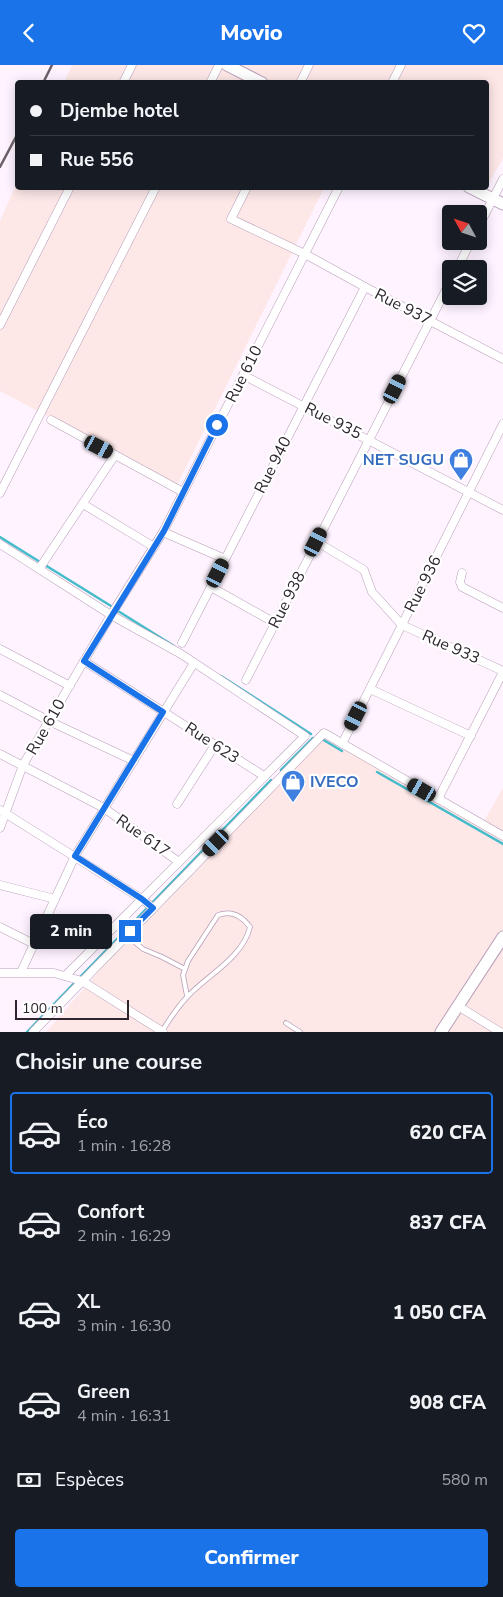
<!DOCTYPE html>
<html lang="fr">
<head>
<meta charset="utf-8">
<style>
  :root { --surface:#171b24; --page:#242831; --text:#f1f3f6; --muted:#9ea1a6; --line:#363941; --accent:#1a73e8 }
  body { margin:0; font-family:"Nunito Sans",sans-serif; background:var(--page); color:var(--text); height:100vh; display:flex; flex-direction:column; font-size:19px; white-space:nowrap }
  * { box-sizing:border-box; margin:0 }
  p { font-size:16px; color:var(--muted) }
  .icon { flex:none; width:28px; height:28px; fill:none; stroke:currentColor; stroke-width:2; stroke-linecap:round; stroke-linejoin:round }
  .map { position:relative; height:967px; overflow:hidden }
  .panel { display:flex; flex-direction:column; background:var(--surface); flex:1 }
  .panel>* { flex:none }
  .top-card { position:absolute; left:15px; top:15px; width:474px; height:110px; border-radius:5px; box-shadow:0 2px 12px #0003; display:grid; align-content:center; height:110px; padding:0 15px; background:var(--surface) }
  .needle { width:32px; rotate:310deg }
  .fabs { position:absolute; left:442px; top:140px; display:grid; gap:10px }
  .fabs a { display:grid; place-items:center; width:45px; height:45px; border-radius:5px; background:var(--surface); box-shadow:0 2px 12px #0003; font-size:25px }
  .scale { position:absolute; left:15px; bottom:12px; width:114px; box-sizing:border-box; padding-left:5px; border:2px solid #2e252f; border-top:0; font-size:14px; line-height:18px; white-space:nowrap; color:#2e252f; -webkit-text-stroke:4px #fff; paint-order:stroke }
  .end { position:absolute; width:22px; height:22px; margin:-11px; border:6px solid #1a73e8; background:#fff; box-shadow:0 0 0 2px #fff }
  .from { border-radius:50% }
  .bubble { position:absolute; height:35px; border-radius:5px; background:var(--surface); box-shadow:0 2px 12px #0003; font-size:16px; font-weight:800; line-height:35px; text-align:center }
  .car { position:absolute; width:15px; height:30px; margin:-15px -8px; border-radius:6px; box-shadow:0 0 4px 1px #0007; background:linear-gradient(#222 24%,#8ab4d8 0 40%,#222 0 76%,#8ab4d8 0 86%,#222 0) }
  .top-card b { display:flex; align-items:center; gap:18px; height:48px; font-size:19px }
  .top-card b+b { border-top:1px solid var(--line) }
  .top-card i { width:12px; height:12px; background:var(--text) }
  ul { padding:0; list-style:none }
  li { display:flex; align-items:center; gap:15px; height:82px; margin:0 10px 8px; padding:0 5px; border:2px solid transparent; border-radius:5px }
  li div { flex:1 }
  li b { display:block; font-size:19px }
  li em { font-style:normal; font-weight:800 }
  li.selected { border-color:var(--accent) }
  li>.icon { width:45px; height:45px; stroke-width:1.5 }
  h2 { padding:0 15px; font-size:22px; line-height:60px }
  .pay { display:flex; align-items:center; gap:12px; height:55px; padding:0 15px; font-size:19px }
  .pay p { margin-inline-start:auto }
  .cta { display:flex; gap:10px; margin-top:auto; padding:10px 15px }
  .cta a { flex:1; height:58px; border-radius:5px; background:var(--accent); color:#fff; font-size:20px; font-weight:800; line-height:58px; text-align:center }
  header { display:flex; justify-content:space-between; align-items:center; height:65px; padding:0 15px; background:var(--accent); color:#fff; font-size:22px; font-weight:800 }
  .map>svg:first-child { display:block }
</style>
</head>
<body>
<header><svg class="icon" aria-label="back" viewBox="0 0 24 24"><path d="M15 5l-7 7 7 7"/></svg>Movio<svg class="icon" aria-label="heart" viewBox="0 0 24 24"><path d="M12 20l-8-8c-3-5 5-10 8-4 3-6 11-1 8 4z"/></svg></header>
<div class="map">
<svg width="503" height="967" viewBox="0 0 503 967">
  <rect width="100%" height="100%" fill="#fef3ff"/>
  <g fill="#fde7e7">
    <polygon points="72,0 503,0 503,93 486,123 485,123 486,122 486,18 64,18"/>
    <polygon points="17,118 18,122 324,123 177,420 0,326 0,156"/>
    <polygon points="323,671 481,761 503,723 503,967 46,967 139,860"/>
  </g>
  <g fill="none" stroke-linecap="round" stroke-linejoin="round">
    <g stroke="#44bcca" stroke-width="2.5">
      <polyline points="0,472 40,497"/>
      <polyline points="45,500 111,541"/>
      <polyline points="118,546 174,581"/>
      <polyline points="221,611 311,669"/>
      <polyline points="322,674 342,686"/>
      <polyline points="281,705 313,673"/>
      <polyline points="377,707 503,779"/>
      <polyline points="27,967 271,715"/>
    </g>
    <defs>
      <g id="lane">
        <polyline points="130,866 136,878 143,884 162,892 185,904"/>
        <polyline points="286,958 300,967"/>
        <path d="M162,966C170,954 178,941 188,931C208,910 243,892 250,862C242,851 232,845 218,850L188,896L183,910L187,931"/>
      </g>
      <g id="street">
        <polyline points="123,18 132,0"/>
        <polyline points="210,18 219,0"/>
        <polyline points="300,18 309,0"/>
        <polyline points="392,18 401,0"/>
        <polyline points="247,122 231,154 305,189 365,222 503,294"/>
        <polyline points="479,161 503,114"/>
        <polyline points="457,204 471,176"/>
        <polyline points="0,260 70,122"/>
        <polyline points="243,310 503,445"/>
        <polyline points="51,355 183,427"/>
        <polyline points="0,428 156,122"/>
        <polyline points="83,439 154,482"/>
        <polyline points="163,467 225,494"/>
        <polyline points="317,477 364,505 372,527 402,560 503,606"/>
        <polyline points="0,479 111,550 181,589 305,671 65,911"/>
        <polyline points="39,504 115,390"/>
        <polyline points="462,508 460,517 462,522 503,543"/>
        <polyline points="211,522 275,558"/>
        <polyline points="182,578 365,222"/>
        <polyline points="0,584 70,621"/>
        <polyline points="84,596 264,711"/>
        <polyline points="246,615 451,215"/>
        <polyline points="370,624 471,671"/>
        <polyline points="0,630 49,656 134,696"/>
        <polyline points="342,679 503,359"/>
        <polyline points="0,689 104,743 179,797"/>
        <polyline points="438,734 503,607"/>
        <polyline points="177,739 215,680"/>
        <polyline points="0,745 142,834 153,843"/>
        <polyline points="0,763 23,700 111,550 163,467 339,122"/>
        <polyline points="0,820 55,834"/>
        <polyline points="0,862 34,879"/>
        <polyline points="21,907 75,791 194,598"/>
        <polyline points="0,908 54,908 82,916 163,967"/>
        <polyline points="458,941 500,967"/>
        <polyline points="33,967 324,668 503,771"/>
      </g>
      <g id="secondary">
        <polyline points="227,0 262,18"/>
        <polyline points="469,122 503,139"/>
        <polyline points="441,967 503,872"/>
      </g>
    </defs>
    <use href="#lane" stroke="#b79eb8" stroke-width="5.5"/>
    <use href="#street" stroke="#b79eb8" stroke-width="9"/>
    <use href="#secondary" stroke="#b79eb8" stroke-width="13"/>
    <use href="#lane" stroke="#fff" stroke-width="4"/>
    <use href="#street" stroke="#fff" stroke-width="8"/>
    <use href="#secondary" stroke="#fff" stroke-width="11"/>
    <g stroke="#6b626c" stroke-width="2.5">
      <polyline points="43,18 52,0"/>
      <polyline points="0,102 18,68"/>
    </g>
  </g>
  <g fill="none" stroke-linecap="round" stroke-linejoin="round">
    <polyline stroke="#1a73e8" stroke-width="6" points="130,866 153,843 142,834 75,791 163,647 84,596 164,466 217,360"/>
  </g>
  <defs>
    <symbol id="shop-pin" viewBox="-11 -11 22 30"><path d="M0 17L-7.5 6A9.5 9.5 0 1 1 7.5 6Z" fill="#3f7fe0" stroke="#fff"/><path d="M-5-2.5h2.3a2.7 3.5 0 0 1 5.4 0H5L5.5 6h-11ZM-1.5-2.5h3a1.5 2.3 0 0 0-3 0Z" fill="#fff"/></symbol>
  </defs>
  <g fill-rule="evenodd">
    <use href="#shop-pin" x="447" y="381" width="28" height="38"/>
    <use href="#shop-pin" x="279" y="703" width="28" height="38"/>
  </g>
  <g text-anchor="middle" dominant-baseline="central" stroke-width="4.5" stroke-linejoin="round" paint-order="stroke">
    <g font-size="16" fill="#2e252f" stroke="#fff">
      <text transform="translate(403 242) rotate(27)">Rue 937</text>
      <text transform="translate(244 309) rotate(-63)">Rue 610</text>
      <text transform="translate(333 356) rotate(27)">Rue 935</text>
      <text transform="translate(273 400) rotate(-63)">Rue 940</text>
      <text transform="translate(423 519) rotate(-63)">Rue 936</text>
      <text transform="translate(287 535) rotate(-63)">Rue 938</text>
      <text transform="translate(451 582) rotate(24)">Rue 933</text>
      <text transform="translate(46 662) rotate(-60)">Rue 610</text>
      <text transform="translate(212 678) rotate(33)">Rue 623</text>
      <text transform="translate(143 771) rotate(35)">Rue 617</text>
    </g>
    <g font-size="16" font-weight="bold" fill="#366cbe" stroke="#fff" text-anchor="end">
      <text x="444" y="395">NET SUGU</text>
      <text x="310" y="717" text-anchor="start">IVECO</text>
    </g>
  </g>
</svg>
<div class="fabs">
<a><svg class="needle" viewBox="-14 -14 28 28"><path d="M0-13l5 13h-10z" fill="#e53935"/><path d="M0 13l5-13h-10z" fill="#9ea1a6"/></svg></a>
<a><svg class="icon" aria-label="layers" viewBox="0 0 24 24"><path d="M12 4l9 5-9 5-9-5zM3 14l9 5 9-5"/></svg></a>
</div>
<div class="scale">100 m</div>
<i class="end from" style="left:217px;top:360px"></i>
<i class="end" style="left:130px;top:866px"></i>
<div class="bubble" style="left:30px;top:849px;width:82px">2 min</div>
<i class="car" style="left:395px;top:324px;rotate:27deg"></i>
<i class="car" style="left:99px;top:382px;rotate:118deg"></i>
<i class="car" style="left:316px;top:477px;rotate:27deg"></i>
<i class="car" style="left:218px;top:508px;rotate:27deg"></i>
<i class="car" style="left:356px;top:651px;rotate:207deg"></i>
<i class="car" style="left:422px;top:725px;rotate:300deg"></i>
<i class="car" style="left:216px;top:778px;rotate:224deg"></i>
<div class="top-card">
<b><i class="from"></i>Djembe hotel</b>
<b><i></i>Rue 556</b>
</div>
</div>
<section class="panel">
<h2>Choisir une course</h2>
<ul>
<li class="selected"><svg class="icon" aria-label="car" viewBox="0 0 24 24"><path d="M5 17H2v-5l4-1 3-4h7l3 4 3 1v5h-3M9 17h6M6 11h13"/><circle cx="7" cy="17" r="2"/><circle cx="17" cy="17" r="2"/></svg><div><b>Éco</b><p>1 min · 16:28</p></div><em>620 CFA</em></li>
<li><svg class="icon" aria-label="car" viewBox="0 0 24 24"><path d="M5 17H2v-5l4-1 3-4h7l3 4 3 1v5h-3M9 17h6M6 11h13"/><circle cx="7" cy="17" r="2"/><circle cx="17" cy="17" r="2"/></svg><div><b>Confort</b><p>2 min · 16:29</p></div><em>837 CFA</em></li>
<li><svg class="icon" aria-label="car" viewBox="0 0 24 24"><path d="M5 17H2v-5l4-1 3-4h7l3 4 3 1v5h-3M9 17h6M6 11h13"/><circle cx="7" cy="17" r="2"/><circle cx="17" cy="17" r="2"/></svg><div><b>XL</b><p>3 min · 16:30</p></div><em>1 050 CFA</em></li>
<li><svg class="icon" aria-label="car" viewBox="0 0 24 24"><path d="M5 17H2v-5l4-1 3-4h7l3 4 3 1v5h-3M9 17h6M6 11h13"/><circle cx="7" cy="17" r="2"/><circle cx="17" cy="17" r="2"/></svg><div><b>Green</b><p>4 min · 16:31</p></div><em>908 CFA</em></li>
</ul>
<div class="pay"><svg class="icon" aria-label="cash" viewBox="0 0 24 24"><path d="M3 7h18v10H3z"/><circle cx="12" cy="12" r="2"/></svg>Espèces<p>580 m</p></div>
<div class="cta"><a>Confirmer</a></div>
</section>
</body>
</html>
